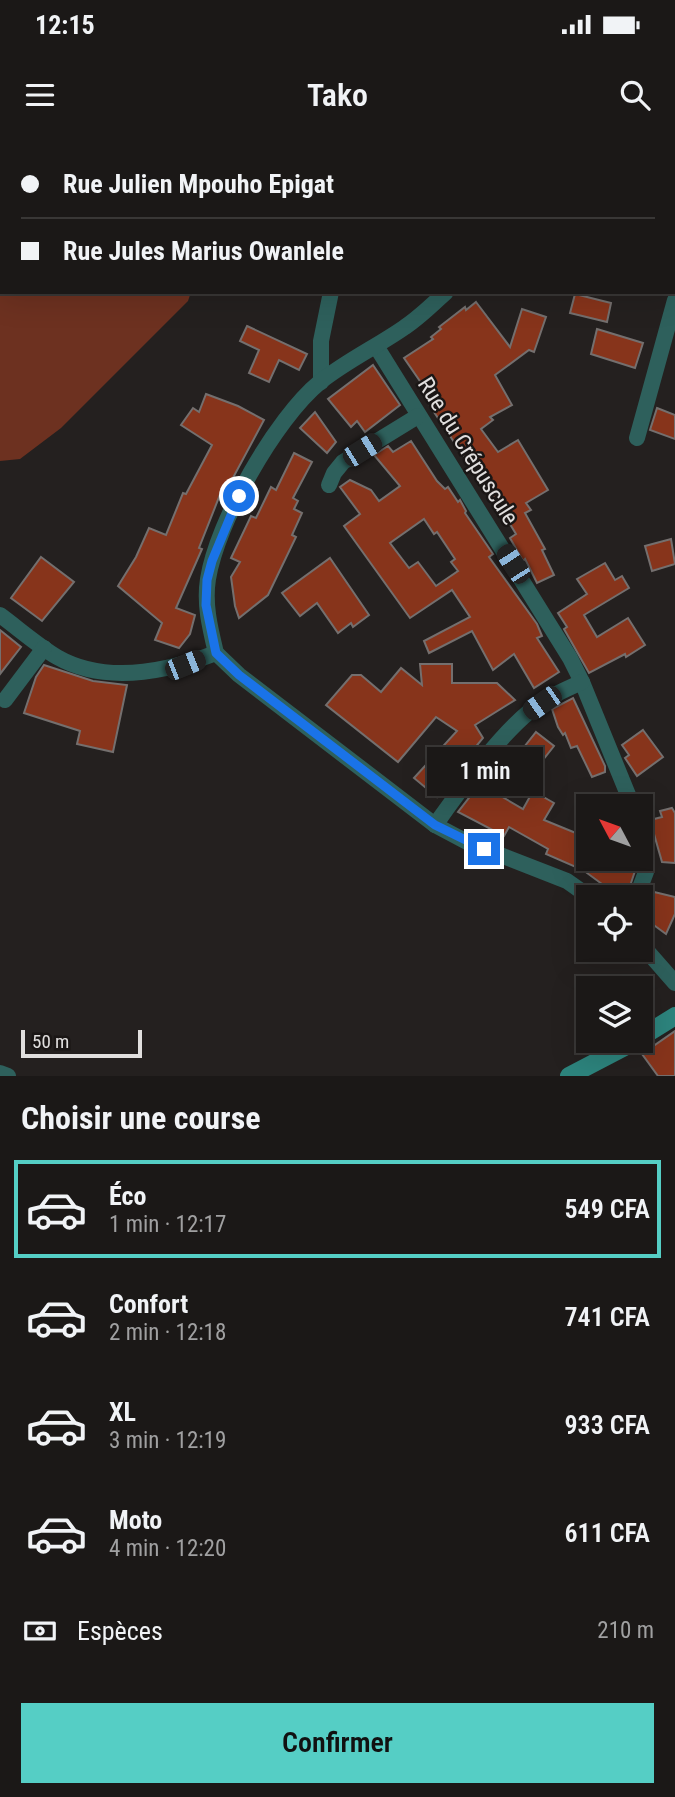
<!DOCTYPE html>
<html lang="fr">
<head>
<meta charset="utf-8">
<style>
  :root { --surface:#1b1817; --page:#242120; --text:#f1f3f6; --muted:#a0a0a1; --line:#393736; --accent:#55cec5 }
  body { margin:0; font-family:"Roboto Condensed",sans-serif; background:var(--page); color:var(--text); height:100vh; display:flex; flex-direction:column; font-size:26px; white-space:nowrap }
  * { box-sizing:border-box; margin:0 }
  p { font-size:23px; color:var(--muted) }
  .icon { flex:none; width:38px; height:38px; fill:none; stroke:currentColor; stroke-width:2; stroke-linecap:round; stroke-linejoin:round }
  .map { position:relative; height:936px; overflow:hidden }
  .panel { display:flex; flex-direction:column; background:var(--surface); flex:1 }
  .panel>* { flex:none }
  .guide { position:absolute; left:0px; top:0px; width:676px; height:154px; box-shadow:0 7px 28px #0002,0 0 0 2px var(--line); display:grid; align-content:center; height:154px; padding:0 21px; background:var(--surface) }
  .needle { width:46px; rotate:311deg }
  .controls { position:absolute; left:576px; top:654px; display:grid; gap:14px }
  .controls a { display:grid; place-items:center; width:77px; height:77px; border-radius:0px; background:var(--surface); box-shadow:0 7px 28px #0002,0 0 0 2px var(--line); font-size:35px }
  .scale { position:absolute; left:21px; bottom:18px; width:121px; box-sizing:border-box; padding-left:7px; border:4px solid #e1dfde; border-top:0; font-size:19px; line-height:24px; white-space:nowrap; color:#e1dfde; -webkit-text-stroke:5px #1a1615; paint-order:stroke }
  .end { position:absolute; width:32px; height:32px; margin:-16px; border:9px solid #1a73e8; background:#fff; box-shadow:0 0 0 4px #fff }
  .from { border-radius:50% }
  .bubble { position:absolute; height:49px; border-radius:0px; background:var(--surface); box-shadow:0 7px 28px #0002,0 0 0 2px var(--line); font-size:23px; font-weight:600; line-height:49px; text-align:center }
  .car { position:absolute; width:21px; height:42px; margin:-21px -10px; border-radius:9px; box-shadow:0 0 5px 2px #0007; background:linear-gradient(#222 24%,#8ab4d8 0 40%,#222 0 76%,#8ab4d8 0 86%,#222 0) }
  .guide b { display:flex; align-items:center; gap:24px; height:66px; font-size:26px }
  .guide b+b { border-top:2px solid var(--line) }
  .guide i { width:18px; height:18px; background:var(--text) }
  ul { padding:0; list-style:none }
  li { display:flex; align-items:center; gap:21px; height:98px; margin:0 14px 10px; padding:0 7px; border:4px solid transparent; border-radius:0px }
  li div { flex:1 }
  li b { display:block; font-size:26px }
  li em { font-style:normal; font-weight:600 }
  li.current { border-color:var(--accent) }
  li>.icon { width:63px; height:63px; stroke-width:1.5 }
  h2 { padding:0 21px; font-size:32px; line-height:84px }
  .pay { display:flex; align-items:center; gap:18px; height:77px; padding:0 21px; font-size:26px }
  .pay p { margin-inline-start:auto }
  .cta { display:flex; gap:14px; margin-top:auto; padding:14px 21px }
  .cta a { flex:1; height:80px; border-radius:0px; background:var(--accent); color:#111; font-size:28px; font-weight:600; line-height:80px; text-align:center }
  .status { display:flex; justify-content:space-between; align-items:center; height:49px; padding:0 35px; background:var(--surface); direction:ltr }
  .status svg { height:19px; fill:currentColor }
  header { display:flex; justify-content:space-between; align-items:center; height:91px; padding:0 21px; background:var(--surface); font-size:32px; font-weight:600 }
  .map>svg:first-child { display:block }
</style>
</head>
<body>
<div class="status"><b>12:15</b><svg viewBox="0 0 49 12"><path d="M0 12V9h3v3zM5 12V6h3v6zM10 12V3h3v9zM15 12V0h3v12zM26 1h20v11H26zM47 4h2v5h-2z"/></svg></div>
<header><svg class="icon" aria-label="menu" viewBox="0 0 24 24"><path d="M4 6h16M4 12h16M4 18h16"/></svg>Tako<svg class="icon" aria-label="search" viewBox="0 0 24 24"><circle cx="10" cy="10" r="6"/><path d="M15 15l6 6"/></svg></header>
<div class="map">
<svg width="675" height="936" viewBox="0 0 675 936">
  <rect width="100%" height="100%" fill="#24201f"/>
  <polygon fill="#6d3120" points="0,0 246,0 2,2 2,152 191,152 188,161 61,288 20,319 0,321"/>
  <g fill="#87341b" stroke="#746f6e" stroke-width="2" fill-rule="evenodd">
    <polygon points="575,154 611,163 607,182 570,173"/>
    <polygon points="476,162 510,207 522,169 546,177 534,212 529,210 495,235 512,265 490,277 493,280 481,289 498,312 518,300 548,350 526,363 531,370 525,373 545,409 542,410 554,435 537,443 525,419 523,421 510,398 516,394 482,338 460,311 430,266 435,263 404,218 433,199 431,197 441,189 439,187 465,167 466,170"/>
    <polygon points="247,186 307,214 299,230 279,220 269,242 249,233 259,210 240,201"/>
    <polygon points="597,189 643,203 635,228 591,214"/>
    <polygon points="373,225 400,265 365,292 357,281 351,287 328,259"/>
    <polygon points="206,254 238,266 264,280 227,349 223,347 199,408 202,409 176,468 195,475 190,494 179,508 155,500 162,483 118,446 136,417 149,388 166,395 183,353 186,354 212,305 181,285 193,268 199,272"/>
    <polygon points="657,268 675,275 675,299 650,290"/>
    <polygon points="315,272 336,302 327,313 300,288"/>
    <path d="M411,301L437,341L445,349L448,347L458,362L460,360L466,371L465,373L493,414L489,417L537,484L542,496L537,498L559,532L534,548L514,514L493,530L472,491L429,513L424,501L470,477L452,450L410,478L344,386L360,374L340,347L350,340L371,350L379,361L400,346L374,315L388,306L393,312ZM424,379L434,394L437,392L455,419L451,422L458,431L436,446L418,422L409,428L390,403Z"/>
    <polygon points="294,313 312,322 293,358 298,361 294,369 302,373 292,395 296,397 268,455 239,478 235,466 231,437 240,422 231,418 251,376 256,378 271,347 276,350"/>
    <polygon points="671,399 675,424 652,431 645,406"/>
    <polygon points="41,417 74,442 42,481 11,458"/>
    <polygon points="330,418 369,475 353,487 351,483 338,493 317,463 300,476 282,453"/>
    <polygon points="605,423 615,440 622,436 629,448 584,475 597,497 628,478 645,505 626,517 625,514 589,533 564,489 567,487 558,473 587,454 577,439"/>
    <polygon points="0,490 21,507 0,534"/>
    <polygon points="420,524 452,524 452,543 497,543 515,560 475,585 483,598 474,609 471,607 447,634 453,638 437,657 414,638 457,591 436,577 398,622 326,565 352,535 361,535 381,552 401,528 422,545"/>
    <polygon points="44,525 93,541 127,545 113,612 77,604 80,591 24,573 36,537"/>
    <polygon points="573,558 605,626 605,632 592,637 577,606 571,608 565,593 563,595 558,587 552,569"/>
    <polygon points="643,590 663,617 637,636 625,618 629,615 622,605"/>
    <polygon points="536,592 554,606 535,630 517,616"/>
    <polygon points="483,640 494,648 492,651 523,669 533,651 554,663 544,680 588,698 588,719 633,719 635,731 626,758 621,758 583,730 546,714 548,709 509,687 504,696 458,672"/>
    <polygon points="672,668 675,673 675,723 662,722 650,680 662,677 660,671"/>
    <polygon points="650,751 675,757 675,774 666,794 640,775"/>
    <polygon points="675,891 675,936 658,936 642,914"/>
  </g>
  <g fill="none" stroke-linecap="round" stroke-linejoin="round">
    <g stroke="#2e605c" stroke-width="16">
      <polyline points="367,2 367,0"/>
      <polyline points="509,2 509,0"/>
      <polyline points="376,206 570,518 582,542 633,667"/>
      <polyline points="321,242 321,201 331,152"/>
      <polyline points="637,298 675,160"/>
      <polyline points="329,345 334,333 343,322 418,276"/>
      <path d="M0,475C19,489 37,505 57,517C106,545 166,532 216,513"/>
      <path d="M216,513C210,488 204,464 208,439C217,382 275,279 320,242C346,221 378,206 405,187C420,177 433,164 446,152"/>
      <polyline points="216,513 239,535 435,685 467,702 567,741 591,758"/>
      <polyline points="5,560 44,508"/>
      <path d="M435,685C461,649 496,599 530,571C546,558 564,550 582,542"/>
      <polyline points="636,758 646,732 640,695"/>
      <polyline points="640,803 675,843"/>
      <polyline points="0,933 8,936"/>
    </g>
    <g stroke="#2d847d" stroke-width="18">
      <polyline points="640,898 675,876"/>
      <polyline points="569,936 636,901"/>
    </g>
  </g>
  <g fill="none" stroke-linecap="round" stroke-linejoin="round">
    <polyline stroke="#1a73e8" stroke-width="9" points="239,356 212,421 207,440 206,465 216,513 239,535 435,685 484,709"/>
  </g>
  <g text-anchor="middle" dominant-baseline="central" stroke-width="5" stroke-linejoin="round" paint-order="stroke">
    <g font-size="23" fill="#e1dfde" stroke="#1a1615">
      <text transform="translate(468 311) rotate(58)">Rue du Crépuscule</text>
    </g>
  </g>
</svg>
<div class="controls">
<a><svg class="needle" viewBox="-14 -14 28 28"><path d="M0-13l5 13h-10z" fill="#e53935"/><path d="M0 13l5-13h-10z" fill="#a0a0a1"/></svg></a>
<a><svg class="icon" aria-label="locate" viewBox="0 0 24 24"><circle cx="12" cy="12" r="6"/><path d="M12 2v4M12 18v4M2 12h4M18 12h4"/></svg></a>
<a><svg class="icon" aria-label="layers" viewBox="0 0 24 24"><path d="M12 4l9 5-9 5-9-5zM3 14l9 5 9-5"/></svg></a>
</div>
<div class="scale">50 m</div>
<i class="end from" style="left:239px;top:356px"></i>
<i class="end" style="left:484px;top:709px"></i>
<div class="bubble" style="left:427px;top:607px;width:116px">1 min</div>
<i class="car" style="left:362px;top:310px;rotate:58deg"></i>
<i class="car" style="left:513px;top:424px;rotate:327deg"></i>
<i class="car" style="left:185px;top:525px;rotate:68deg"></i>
<i class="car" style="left:542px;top:563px;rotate:235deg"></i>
<div class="guide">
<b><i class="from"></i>Rue Julien Mpouho Epigat</b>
<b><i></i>Rue Jules Marius Owanlele</b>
</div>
</div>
<section class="panel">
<h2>Choisir une course</h2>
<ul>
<li class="current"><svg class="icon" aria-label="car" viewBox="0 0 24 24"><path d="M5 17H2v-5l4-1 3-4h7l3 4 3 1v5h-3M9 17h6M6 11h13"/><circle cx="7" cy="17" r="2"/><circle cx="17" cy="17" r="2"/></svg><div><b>Éco</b><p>1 min · 12:17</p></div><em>549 CFA</em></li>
<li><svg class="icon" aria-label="car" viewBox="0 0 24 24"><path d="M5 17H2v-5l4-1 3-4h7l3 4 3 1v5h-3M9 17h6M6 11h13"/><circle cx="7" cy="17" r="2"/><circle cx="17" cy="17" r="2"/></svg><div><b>Confort</b><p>2 min · 12:18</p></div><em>741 CFA</em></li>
<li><svg class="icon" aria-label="car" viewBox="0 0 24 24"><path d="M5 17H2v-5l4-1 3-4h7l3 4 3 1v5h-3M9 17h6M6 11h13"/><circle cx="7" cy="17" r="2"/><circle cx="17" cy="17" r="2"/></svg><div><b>XL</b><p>3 min · 12:19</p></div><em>933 CFA</em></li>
<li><svg class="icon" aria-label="car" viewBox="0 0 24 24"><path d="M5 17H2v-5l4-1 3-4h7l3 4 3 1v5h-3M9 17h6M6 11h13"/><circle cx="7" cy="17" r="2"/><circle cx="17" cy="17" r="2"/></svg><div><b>Moto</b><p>4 min · 12:20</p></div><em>611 CFA</em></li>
</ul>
<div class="pay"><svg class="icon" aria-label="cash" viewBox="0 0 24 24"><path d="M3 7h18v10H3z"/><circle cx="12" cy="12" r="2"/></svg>Espèces<p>210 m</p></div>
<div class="cta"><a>Confirmer</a></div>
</section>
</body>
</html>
